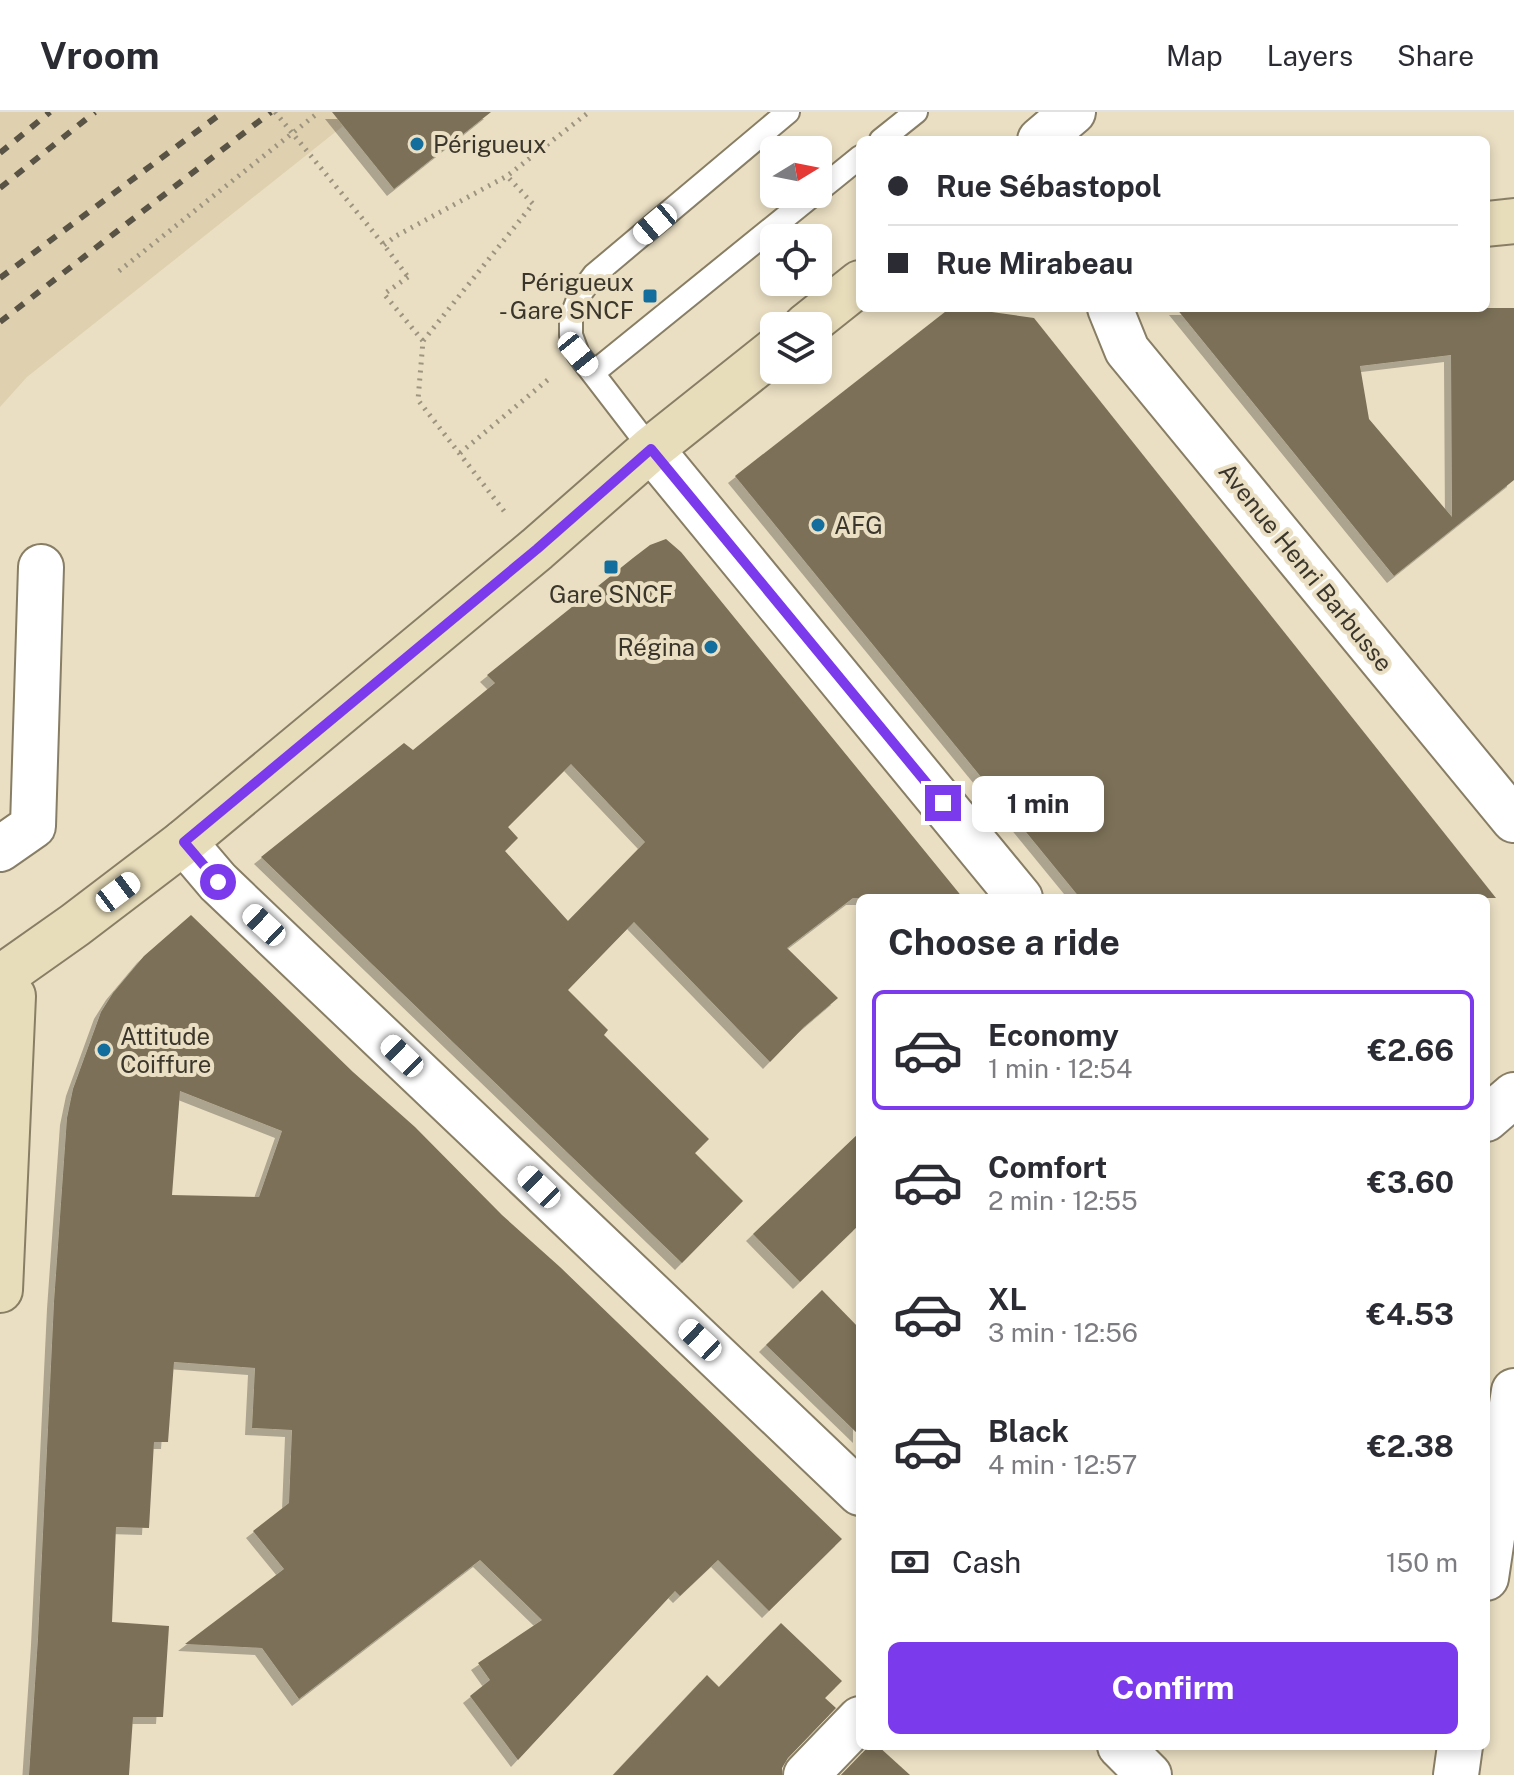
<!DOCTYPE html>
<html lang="en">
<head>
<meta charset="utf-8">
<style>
  :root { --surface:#fff; --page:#f2f2f3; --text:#2b2b33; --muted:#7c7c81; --line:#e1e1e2; --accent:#7c3aed }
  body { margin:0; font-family:"Public Sans",sans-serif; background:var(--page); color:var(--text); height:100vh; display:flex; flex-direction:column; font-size:30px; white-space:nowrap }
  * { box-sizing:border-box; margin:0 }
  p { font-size:26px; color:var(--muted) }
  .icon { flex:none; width:44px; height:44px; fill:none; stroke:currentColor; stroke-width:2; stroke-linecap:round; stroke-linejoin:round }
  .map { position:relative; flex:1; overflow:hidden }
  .panel { position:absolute; left:856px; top:782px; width:634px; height:856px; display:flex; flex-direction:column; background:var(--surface); border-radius:12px; box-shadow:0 4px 12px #0003 }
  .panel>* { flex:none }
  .banner { position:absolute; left:856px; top:24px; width:634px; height:176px; border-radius:12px; box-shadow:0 4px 12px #0003; display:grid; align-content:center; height:176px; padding:0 32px; background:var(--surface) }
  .needle { width:52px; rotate:80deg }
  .fabs { position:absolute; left:760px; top:24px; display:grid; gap:16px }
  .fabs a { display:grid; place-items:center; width:72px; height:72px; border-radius:12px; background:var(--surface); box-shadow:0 4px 12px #0003; font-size:40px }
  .end { position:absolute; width:36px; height:36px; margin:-18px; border:10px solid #7c3aed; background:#fff; box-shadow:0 0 0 4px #fff }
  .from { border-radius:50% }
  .bubble { position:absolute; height:56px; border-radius:12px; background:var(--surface); box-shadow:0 4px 12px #0003; font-size:26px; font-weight:700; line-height:56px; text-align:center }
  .car { position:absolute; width:24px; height:48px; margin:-24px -12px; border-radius:10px; box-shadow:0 0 6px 2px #0007; background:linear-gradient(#fff 24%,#345 0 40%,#fff 0 76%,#345 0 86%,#fff 0) }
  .banner b { display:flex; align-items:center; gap:28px; height:76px; font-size:30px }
  .banner b+b { border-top:2px solid var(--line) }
  .banner i { width:20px; height:20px; background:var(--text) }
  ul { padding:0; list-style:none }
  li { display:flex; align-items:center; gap:24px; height:120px; margin:0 16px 12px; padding:0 16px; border:4px solid transparent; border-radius:12px }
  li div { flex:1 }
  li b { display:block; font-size:30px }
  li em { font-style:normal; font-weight:700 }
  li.selected { border-color:var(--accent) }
  li>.icon { width:72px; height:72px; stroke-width:1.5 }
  h2 { padding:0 32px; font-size:36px; line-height:96px }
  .pay { display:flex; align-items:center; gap:20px; height:88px; padding:0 32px; font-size:30px }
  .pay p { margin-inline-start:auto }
  .action { display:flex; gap:16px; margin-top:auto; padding:16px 32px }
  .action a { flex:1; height:92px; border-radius:12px; background:var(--accent); color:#fff; font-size:32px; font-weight:700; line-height:92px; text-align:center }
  header { display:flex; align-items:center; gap:48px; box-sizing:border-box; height:112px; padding:0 40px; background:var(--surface); border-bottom:2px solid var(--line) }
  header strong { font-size:38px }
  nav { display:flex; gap:44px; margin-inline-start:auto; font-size:28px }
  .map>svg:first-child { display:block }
</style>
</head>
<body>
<header>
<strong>Vroom</strong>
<nav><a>Map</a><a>Layers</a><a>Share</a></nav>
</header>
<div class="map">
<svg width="1514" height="1663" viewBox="0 0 1514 1663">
  <defs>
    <filter id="shadow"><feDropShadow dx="-7" dy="7" stdDeviation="0" flood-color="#0004"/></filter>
  </defs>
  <rect width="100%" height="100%" fill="#eadfc3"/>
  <polygon fill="#dfd1af" points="0,0 491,0 394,77 343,14 27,265 0,295"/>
  <g fill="#7b7158" fill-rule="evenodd" filter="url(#shadow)">
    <polygon points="332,0 491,0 394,77"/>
    <polygon points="950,196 963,196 1034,206 1496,786 1080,786 735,364"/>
    <path d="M1176,196H1514V368L1394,464ZM1451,243L1452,405L1369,307L1360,254Z"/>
    <path d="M666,427L681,440L963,786H853L787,836L838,886L804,915L770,950L634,810L568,878L608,918L604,923L709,1027L695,1041L743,1089L682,1151L261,745L404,631L413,638L495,571L487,563L633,446L650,433ZM571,652L645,730L568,809L505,739L518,726L508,715Z"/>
    <path d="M191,803L353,960L415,1015L502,1103L560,1155L842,1427L769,1499L718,1448L680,1484L675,1479L518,1648L470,1584L490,1568L478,1551L542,1508L480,1448L299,1587L262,1536L185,1532L284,1457L253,1419L289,1391L292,1318L252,1316L255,1256L174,1250L168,1330H154L149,1416L116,1415L112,1510L169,1514L163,1605H133L129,1663H29L38,1526L54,1190L67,1006L73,977L101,900L113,881L144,844ZM180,979L282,1019L259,1085L172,1083Z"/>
    <polygon points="860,1020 860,1112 800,1170 753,1122"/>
    <polygon points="822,1178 860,1217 860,1324 766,1233"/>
    <polygon points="781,1511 842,1569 825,1586 836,1596 788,1646 782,1656 782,1663 613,1663 707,1563 719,1575"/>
    <polygon points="869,1634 878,1634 910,1663 841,1663"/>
  </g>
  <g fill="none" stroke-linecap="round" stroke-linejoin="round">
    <defs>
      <g id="lane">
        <polyline points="881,28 916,0"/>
        <polyline points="818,79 860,45"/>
        <polyline points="593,261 814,82"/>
        <polyline points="651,337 578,242 571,223 571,206 580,182 594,163 788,0"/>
      </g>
      <g id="street">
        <polyline points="1040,28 1073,0"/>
        <polyline points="1110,196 1127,238 1514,708"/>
        <polyline points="651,337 1020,786"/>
        <polyline points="184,730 218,770 860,1381"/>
        <polyline points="0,737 33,714 41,455"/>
        <polyline points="1486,1007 1514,983"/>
        <polyline points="1486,1466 1514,1279"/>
        <polyline points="1120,1634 1149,1663"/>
        <polyline points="806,1663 860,1607"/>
        <polyline points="1456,1663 1460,1634"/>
      </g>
      <g id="secondary">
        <polyline points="1486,112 1514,109"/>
        <polyline points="806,214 860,171"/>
        <polyline points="0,866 75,813 184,730 537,437 651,337 774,239"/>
        <polyline points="0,867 13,884 0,1178"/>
      </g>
    </defs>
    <use href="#lane" stroke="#887e65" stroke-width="26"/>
    <use href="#street" stroke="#887e65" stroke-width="48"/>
    <use href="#secondary" stroke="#887e65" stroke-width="48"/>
    <g stroke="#9d9480" stroke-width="5" stroke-dasharray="2 6" stroke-linecap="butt">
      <polyline points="384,133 396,124 507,64 589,0"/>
      <polyline points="119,159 319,0"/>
      <polyline points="408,165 384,182 423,229"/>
      <polyline points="460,341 550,266"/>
      <polyline points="504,399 418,288 423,229 533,92 507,64"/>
    </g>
    <use href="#lane" stroke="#fff" stroke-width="22"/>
    <use href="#street" stroke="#fff" stroke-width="44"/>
    <use href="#secondary" stroke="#e8ddbb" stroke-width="44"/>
    <g stroke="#595346" stroke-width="6" stroke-dasharray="10 10" stroke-linecap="butt">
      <polyline points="0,41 50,0"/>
      <polyline points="0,76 95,0"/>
      <polyline points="0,166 223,0"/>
      <polyline points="0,210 271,0"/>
    </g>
    <polyline stroke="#9d9480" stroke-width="5" stroke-dasharray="2 6" stroke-linecap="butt" points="275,0 384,133 408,165"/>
  </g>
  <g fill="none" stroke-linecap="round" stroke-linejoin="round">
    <polyline stroke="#7c3aed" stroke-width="10" points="218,770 184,730 537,437 651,337 943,691"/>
  </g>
  <g fill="#136e9d" stroke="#eadfc3" stroke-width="3">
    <circle cx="417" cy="32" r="8"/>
    <rect x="642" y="176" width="16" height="16" rx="4"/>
    <circle cx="818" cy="413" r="8"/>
    <rect x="603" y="447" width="16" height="16" rx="4"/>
    <circle cx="711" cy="535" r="8"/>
    <circle cx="104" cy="938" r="8"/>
  </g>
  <g text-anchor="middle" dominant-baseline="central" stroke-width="8" stroke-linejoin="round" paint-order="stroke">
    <g font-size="24" fill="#3b362c" stroke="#eadfc3" text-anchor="start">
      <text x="433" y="32">Périgueux</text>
      <text x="634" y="170" text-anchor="end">Périgueux<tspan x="634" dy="28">- Gare SNCF</tspan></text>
      <text x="834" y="413">AFG</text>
      <text x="611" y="482" text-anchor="middle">Gare SNCF</text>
      <text x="695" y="535" text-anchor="end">Régina</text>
      <text x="120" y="924">Attitude<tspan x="120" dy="28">Coiffure</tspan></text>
    </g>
    <g font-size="24" fill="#3b362c" stroke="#eadfc3">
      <text transform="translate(1306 455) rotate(51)">Avenue Henri Barbusse</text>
    </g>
  </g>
</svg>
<div class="fabs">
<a><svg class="needle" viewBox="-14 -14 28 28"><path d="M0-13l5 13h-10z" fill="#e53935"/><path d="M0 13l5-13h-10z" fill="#7c7c81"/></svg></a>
<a><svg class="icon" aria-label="locate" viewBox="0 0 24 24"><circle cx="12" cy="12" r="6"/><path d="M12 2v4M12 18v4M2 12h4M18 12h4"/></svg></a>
<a><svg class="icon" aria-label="layers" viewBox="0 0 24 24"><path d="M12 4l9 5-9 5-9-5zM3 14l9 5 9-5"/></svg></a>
</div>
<i class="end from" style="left:218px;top:770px"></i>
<i class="end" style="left:943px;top:691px"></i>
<div class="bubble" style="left:972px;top:664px;width:132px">1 min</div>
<i class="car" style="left:655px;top:112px;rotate:230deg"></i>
<i class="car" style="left:578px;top:242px;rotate:141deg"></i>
<i class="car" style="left:118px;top:780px;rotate:53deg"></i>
<i class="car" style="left:264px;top:813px;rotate:313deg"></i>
<i class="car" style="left:402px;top:944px;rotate:314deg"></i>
<i class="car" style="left:539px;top:1075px;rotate:314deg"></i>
<i class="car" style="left:700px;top:1228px;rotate:313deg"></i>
<div class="banner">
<b><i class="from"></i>Rue Sébastopol</b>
<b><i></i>Rue Mirabeau</b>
</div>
<section class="panel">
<h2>Choose a ride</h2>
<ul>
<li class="selected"><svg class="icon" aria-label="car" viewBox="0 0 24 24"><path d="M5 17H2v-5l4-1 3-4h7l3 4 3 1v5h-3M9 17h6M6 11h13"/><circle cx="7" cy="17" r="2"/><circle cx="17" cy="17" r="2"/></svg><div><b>Economy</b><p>1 min · 12:54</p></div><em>€2.66</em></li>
<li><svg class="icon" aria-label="car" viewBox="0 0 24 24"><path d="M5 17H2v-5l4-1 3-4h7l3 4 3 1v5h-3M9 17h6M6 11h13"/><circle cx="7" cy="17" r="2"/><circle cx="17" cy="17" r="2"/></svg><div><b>Comfort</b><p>2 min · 12:55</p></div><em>€3.60</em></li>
<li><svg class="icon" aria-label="car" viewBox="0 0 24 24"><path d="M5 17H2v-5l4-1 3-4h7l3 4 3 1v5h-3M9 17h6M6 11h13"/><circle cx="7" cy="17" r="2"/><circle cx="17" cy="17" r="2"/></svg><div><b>XL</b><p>3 min · 12:56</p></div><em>€4.53</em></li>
<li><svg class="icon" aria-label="car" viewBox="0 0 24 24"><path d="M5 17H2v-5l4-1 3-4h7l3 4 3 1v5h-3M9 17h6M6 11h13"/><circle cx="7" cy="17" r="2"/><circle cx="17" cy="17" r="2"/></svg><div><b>Black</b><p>4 min · 12:57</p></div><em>€2.38</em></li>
</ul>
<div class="pay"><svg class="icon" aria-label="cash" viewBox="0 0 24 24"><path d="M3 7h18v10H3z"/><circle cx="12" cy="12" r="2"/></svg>Cash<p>150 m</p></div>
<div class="action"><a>Confirm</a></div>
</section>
</div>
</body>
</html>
